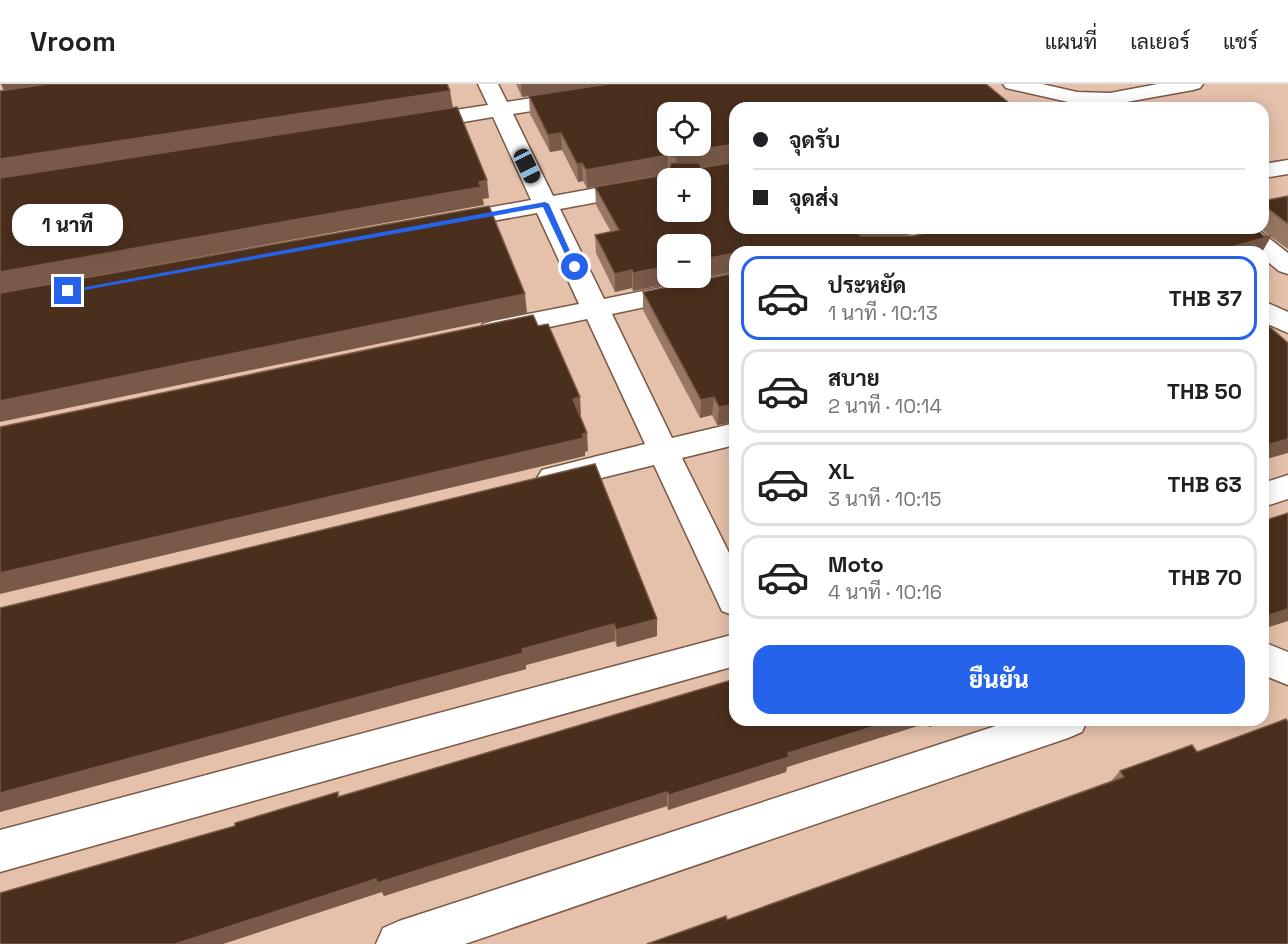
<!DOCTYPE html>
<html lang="th">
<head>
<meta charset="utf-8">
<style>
  :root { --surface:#fff; --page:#f6f6f6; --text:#202124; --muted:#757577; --line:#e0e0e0; --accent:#2563eb }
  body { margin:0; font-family:"Space Grotesk",Sarabun,sans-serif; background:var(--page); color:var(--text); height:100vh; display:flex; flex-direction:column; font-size:22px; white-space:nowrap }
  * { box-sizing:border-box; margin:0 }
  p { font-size:20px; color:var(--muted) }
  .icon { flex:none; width:33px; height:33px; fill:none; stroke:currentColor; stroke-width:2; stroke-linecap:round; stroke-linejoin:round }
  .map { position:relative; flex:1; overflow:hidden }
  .sheet { position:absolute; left:729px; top:162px; width:540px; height:480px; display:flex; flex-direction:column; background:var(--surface); border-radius:18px; box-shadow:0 3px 15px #0003 }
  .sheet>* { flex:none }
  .guide { position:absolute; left:729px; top:18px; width:540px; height:132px; border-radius:18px; box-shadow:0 3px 15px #0003; display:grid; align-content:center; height:132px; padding:0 24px; background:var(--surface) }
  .buttons { position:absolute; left:657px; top:18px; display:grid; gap:12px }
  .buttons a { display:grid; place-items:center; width:54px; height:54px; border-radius:12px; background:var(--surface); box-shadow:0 3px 15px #0003; font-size:30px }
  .end { position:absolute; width:27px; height:27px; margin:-14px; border:8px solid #2563eb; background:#fff; box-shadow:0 0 0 3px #fff }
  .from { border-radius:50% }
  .bubble { position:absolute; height:42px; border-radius:18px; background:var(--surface); box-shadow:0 3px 15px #0003; font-size:20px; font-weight:800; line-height:42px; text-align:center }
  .car { position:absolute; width:18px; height:36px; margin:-18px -9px; border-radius:8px; box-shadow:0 0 4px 2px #0007; background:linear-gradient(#222 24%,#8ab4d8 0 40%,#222 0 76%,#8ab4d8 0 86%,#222 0) }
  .guide b { display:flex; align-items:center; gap:21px; height:57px; font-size:22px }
  .guide b+b { border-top:2px solid var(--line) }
  .guide i { width:15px; height:15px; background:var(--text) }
  ul { padding:10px 0 0; list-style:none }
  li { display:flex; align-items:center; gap:18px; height:84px; margin:0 12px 9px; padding:0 12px; border:3px solid var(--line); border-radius:18px }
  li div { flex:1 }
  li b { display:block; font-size:22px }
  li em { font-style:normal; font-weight:800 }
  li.on { border-color:var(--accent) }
  li>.icon { width:54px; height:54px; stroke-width:1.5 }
  .cta { display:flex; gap:12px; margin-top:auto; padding:12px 24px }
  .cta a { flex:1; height:69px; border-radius:18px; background:var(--accent); color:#fff; font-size:24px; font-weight:800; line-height:69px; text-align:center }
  header { display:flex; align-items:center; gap:36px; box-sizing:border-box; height:84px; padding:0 30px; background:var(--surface); border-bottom:2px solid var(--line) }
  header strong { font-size:28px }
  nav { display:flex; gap:33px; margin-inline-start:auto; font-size:21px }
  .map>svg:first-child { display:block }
</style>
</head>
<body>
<header>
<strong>Vroom</strong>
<nav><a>แผนที่</a><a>เลเยอร์</a><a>แชร์</a></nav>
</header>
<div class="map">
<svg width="1288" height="860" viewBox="0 0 1288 860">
  <rect width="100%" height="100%" fill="#e5c0ab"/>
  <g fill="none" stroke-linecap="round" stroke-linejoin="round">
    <defs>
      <g id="minor">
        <polygon points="478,0 498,0 507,18 623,0 673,0 670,4 663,6 513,30 553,112 668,91 677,94 668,94 668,105 560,125 604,215 735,188 735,204 612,230 672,354 735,339 735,361 682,374 735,481 735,532 722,527 654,381 553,406 542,402 537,394 542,386 645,360 587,235 493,255 483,252 479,246 483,240 493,237 579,220 537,129 448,145 439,143 436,138 439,133 448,131 531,116 493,33 416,46 408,44 405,39 408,34 416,32 488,21"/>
        <polygon points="1003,0 1042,0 1077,8 1110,9 1158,0 1203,0 1200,4 1193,6 1110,21 1077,20 1006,4"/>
        <polygon points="1288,76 1288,90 1263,94 1263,80"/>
        <polygon points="1229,144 1256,144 1288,169 1288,190 1279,187 1263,174 1263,168 1255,168"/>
        <polygon points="1263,217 1288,228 1288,249 1263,238"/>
        <polygon points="1288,391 1288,415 1263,423 1263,399"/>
        <polygon points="735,550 735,582 0,788 0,746"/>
        <polygon points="1263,558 1288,568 1288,601 1263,591"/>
        <polygon points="1014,636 1087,636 1082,648 1068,654 465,860 376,860 383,844 399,837"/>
      </g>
    </defs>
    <use href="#minor" stroke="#795946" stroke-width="3"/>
    <use href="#minor" fill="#fff" fill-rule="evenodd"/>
  </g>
  <g fill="#987864">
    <polygon points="516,0 608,0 522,13"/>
    <polygon points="529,12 735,78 701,83 735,144 939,144 900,152 1270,152 1260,144 1263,144 1263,117 1288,112 1288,165 1271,153 1262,168 735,168 735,187 700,193 700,160 633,207 632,204 615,208 596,169 595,151 611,148 596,121 595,103 669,89 587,104 583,97 578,98 562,66 550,68 530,30"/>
    <polygon points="735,189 735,338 717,341 712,331 700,334 643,226 643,208"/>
    <polygon points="735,345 735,375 730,365 732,347"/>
    <polygon points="595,380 657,552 617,563 615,557 526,581 526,585 0,728 0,524"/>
    <polygon points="735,636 949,636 929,643 927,639 787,683 786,688 668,726 667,722 384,812 382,808 235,742 340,712"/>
    <polygon points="1197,668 727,836 1111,697 1120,687"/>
  </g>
  <g fill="#795a48">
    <polygon points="1,0 54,0 4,7"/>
    <polygon points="521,0 608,0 522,13"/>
    <polygon points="450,7 453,24 0,95 0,75"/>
    <polygon points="561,49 562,66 550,68 548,51"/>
    <polygon points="735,60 735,78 679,87 675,90 676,73 679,69"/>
    <polygon points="668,71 668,89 587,104 586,86"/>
    <polygon points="582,79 583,97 578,98 577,80"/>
    <polygon points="487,96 489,114 483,115 484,121 0,209 0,188"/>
    <polygon points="863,144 939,144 861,161 858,150"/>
    <polygon points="1271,152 1262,168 1230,168 1234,162"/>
    <polygon points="735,169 735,187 700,193 700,176"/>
    <polygon points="668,182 668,194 700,194 633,207 633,189"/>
    <polygon points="632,186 632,204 615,208 615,190"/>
    <polygon points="525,210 527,229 0,338 0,317"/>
    <polygon points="580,313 581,331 574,333 573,315"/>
    <polygon points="714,313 712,331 700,334 701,316"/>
    <polygon points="735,320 735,338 717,341 719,323"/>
    <polygon points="587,349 588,367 585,368 585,372 0,510 0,489"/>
    <polygon points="1288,355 1288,369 1263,376 1263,362"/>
    <polygon points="1288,525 1288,537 1263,545 1263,533"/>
    <polygon points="657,535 657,552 617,563 616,546"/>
    <polygon points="614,540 615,557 526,581 526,585 0,728 0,709"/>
    <polygon points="895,636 928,636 927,639 787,683 786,688 668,726 669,711 788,669"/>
    <polygon points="932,636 949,636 929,643"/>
    <polygon points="667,708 667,722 384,812 382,808 223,860 175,860 376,795"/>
  </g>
  <g fill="#4b2f1d" stroke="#795a48" stroke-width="1.5" fill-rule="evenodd">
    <polygon points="47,0 447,0 450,7 0,75 0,7"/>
    <path d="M608,0H986L1015,24H735V60L679,69L676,73L668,71L586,86L582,79L577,80L561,49L548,51L529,12ZM668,28H700V62H668Z"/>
    <polygon points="457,23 487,96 479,98 481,103 0,188 0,94"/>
    <path d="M735,78V144H863L858,150L861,152H912L951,144H1255L1264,152H1271L1234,162L1241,168H735V169L700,176V160H668V182L633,189L632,186L615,190L595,151L619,146L595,103L669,90L671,79H699L701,84ZM668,94H700V128H668Z"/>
    <polygon points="1288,112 1288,140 1267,124 1263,124 1263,117"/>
    <polygon points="489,122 525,210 0,317 0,209"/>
    <polygon points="735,189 735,320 719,323 714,313 701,316 643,208"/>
    <polygon points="533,231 538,242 548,240 580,313 573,315 587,349 582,350 584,354 0,489 0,343"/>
    <polygon points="1263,237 1288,259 1288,355 1263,362"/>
    <polygon points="735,345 735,353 732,347"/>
    <polygon points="595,380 657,535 616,546 614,540 522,565 523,569 0,709 0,524"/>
    <polygon points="1288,429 1288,525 1263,533 1263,437"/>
    <polygon points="735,595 735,636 895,636 788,669 789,673 669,711 667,708 377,799 376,795 175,860 0,860 0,809 235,742 235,739 338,708 338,713"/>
    <polygon points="1286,635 1288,638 1288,860 647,860 726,832 727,836 1124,693 1120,687 1192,661 1197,668"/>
  </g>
  <polygon fill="#2563eb" points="545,118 549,120 578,185 571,183 543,123 68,209 64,207"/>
</svg>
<div class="buttons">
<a><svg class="icon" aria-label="locate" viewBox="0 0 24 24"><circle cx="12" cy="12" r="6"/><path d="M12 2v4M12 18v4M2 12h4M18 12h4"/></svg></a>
<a>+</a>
<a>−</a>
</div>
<i class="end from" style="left:575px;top:183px"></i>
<i class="end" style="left:68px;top:207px"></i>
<div class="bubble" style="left:12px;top:120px;width:111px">1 นาที</div>
<i class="car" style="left:527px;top:82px;rotate:154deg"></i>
<div class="guide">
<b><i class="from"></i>จุดรับ</b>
<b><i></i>จุดส่ง</b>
</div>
<section class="sheet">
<ul>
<li class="on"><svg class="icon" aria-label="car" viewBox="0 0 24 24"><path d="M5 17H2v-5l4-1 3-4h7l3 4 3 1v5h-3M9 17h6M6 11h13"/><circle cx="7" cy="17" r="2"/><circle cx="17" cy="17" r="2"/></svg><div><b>ประหยัด</b><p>1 นาที · 10:13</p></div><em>THB 37</em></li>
<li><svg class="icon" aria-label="car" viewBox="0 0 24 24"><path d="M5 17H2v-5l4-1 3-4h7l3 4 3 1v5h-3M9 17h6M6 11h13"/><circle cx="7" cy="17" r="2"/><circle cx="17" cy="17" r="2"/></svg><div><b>สบาย</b><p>2 นาที · 10:14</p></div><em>THB 50</em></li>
<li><svg class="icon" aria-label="car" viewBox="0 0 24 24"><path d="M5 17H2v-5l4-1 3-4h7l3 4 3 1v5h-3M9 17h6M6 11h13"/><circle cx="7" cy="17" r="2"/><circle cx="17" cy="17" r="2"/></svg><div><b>XL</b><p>3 นาที · 10:15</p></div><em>THB 63</em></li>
<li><svg class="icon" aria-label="car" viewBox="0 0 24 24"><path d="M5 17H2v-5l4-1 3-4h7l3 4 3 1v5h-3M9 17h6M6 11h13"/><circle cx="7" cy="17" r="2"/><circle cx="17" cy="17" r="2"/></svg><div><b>Moto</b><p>4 นาที · 10:16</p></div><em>THB 70</em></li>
</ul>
<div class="cta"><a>ยืนยัน</a></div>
</section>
</div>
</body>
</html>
